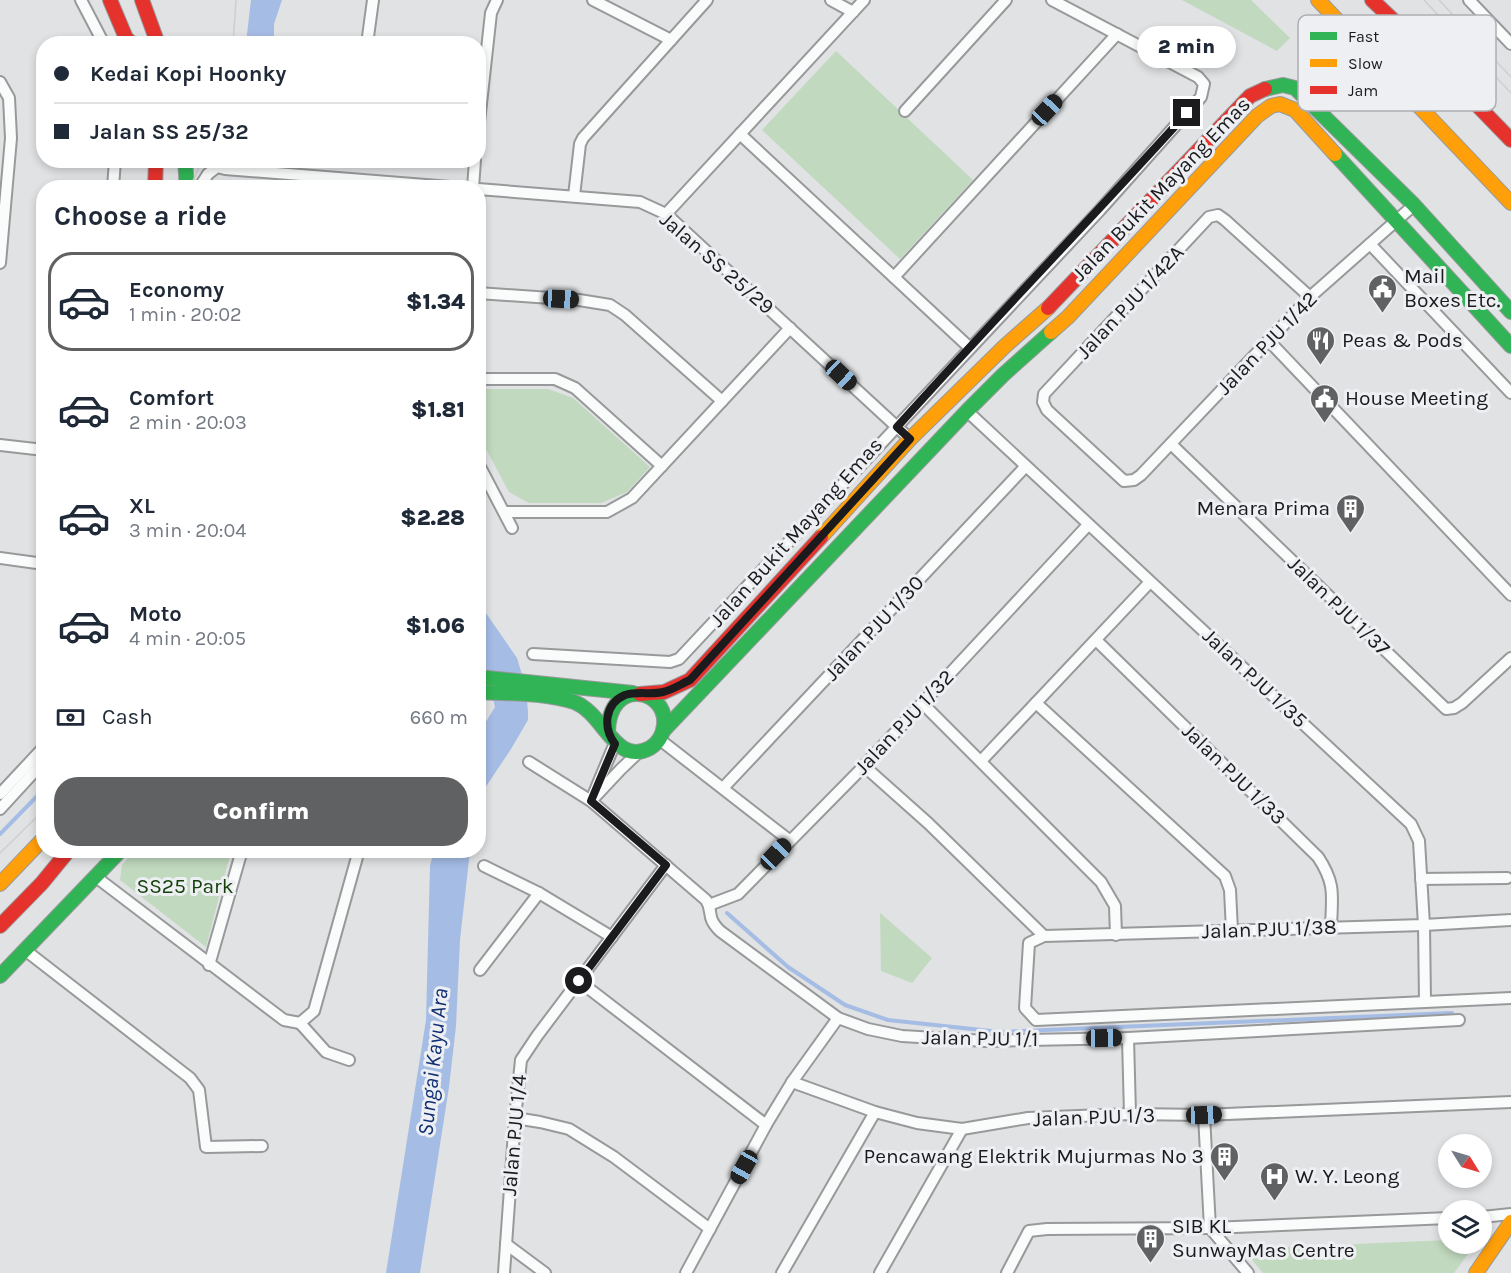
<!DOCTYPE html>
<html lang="en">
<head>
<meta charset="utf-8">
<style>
  :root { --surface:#fff; --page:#f6f6f7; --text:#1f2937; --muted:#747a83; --line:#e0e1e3; --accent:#606163 }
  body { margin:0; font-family:Karla,sans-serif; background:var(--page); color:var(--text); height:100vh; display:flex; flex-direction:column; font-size:22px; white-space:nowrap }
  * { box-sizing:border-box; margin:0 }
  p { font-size:20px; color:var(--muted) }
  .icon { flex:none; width:33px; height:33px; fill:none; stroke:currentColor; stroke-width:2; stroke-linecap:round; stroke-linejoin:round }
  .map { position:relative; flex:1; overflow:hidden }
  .panel { position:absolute; left:36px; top:180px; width:450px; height:678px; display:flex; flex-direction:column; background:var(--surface); border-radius:24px; box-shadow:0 3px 9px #0003 }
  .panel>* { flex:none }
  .banner { position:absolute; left:36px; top:36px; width:450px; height:132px; border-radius:24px; box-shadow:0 3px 9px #0003; display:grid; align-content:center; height:132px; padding:0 18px; background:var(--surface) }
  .needle { width:39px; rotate:127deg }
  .fabs { position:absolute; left:1438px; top:1134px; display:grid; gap:12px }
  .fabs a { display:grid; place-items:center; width:54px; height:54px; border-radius:50%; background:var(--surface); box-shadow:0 3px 9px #0003; font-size:30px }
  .end { position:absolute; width:27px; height:27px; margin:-14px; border:8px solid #1b1b1d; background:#fff; box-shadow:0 0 0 3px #fff }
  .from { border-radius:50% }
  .bubble { position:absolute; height:42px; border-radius:21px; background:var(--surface); box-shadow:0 3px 9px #0003; font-size:20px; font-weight:800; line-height:42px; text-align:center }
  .car { position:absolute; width:18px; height:36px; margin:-18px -9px; border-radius:8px; box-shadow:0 0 4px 2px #0007; background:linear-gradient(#222 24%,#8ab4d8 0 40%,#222 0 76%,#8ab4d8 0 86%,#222 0) }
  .banner b { display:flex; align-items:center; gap:21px; height:57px; font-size:22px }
  .banner b+b { border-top:2px solid var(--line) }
  .banner i { width:15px; height:15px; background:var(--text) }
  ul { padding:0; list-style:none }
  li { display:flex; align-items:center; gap:18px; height:99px; margin:0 12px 9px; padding:0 6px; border:3px solid transparent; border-radius:24px }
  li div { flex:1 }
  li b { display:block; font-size:22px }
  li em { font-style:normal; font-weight:800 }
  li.active { border-color:var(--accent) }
  li>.icon { width:54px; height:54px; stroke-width:1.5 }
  h2 { padding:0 18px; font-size:27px; line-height:72px }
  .pay { display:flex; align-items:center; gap:15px; height:66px; padding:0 18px; font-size:22px }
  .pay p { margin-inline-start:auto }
  .cta { display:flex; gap:12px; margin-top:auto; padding:12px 18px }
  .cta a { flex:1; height:69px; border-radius:24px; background:var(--accent); color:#fff; font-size:24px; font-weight:800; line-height:69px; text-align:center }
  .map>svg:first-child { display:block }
</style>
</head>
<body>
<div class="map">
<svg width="1511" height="1273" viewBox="0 0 1511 1273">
  <rect width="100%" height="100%" fill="#e0e2e4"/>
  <g fill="#c1d9be">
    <polygon points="1182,0 1251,0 1290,38 1277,51"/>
    <polygon points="836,51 973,180 900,259 762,130"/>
    <polygon points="478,389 548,389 573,398 650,467 627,492 601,503 529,503 509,492 479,436"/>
    <polygon points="135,850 231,851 206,947 120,880 122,865"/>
    <polygon points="880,913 932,958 912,983 881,971"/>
    <polygon points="1449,1240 1449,1244 1475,1244 1454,1273 1263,1273 1243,1249"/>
  </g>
  <g fill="#a5bce5">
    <polygon points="251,0 282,0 274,24 274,43 246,43"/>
    <polygon points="479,603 517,658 526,688 528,712 528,720 511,749 483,791 479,809 479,733 495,707 484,662 479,653"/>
    <polygon points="434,850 470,851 460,940 456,1026 449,1087 420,1273 386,1273 426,1020 430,866"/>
  </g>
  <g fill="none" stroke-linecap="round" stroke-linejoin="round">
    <g stroke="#a5bce5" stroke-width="4">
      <polyline points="0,834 44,789"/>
      <polyline points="727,913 788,967 845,1005 888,1020 1000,1032 1452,1013"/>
    </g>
    <defs>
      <g id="street">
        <polyline points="81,0 104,44"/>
        <polyline points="593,0 671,40"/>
        <polyline points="831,0 853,12"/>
        <polyline points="1469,0 1511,44"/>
        <polyline points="367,44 373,0"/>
        <polyline points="0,82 9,98 11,138 0,263"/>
        <polyline points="905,111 1006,0"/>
        <polyline points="478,131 491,13 497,0"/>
        <polyline points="740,134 969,347"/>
        <polyline points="207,160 217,167 225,169 463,188"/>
        <polyline points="113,188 115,160"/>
        <polyline points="199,188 208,174 217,167"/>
        <polyline points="473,188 475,160"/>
        <polyline points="478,189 640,202 666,214 910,439"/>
        <polyline points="574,196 580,144 583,138 707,0"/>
        <polyline points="666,214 864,0"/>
        <polyline points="1370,244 1511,393"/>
        <polyline points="894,277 1117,34"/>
        <polyline points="478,293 579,300 610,305 625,315 722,401"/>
        <polyline points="1310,297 1225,220 1218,215 1209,217 1044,394 1043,402 1047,410 1124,481 1134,480 1141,475 1310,297 1414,205"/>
        <polyline points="1269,341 1511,595"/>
        <polyline points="478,379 555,379 575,388 662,466"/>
        <polyline points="967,411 1411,824 1419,841 1424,925 1425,1001"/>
        <polyline points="1171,444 1446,709 1454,708 1462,703 1511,658"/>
        <polyline points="0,445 44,450"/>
        <polyline points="478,463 512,528"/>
        <polyline points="504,512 607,512 632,498 790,328"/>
        <polyline points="0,558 44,564"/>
        <path d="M1096,640L1318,857C1336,884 1332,896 1331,927"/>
        <polyline points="533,654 670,662 679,659 1100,210 1201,97 1204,84 1198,77 1052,0"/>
        <polyline points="922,703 1101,882 1115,906 1116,935"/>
        <polyline points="1036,703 1225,876 1230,890 1232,931"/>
        <polyline points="659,739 789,840"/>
        <polyline points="981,761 1150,582"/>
        <path d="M529,762L591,801L706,900C714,912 705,916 720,931L838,1018L868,1029L902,1036L986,1041L1128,1038L1459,1020"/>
        <polyline points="864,766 928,823 1044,936"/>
        <polyline points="723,788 1025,467"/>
        <polyline points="0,794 44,747"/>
        <polyline points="592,798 615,743"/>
        <polyline points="591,801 621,769 640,751"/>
        <polyline points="0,809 44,761"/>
        <polyline points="484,866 539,893 612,937"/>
        <polyline points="96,877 284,1020 300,1023 314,1011 359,850"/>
        <polyline points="1421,879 1507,878"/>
        <polyline points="709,905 738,894 864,766 1088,525"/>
        <polyline points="1511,920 1424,925 1044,936 1029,943 1025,1008 1036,1020 1511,998"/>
        <polyline points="25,950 190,1078 199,1090 206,1147 262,1146"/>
        <polyline points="209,965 242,850"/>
        <polyline points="480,970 539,893"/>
        <polyline points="579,981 766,1125"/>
        <polyline points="300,1023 326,1052 349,1060"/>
        <polyline points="1128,1038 1130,1114"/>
        <polyline points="792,1082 875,1112 917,1123 962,1129 1028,1118 1130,1114 1204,1115 1511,1102"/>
        <polyline points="1204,1115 1210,1228 1248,1273"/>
        <polyline points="515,1118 540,1122 569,1129 614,1157 710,1229"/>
        <polyline points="1482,1217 1511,1214"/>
        <polyline points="506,1244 545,1273"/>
        <polyline points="504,1273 515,1118 521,1060 537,1036 666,865"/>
        <polyline points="686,1273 766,1125 792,1082 838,1018"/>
        <polyline points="782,1273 875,1112"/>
        <polyline points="880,1273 962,1129"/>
        <polyline points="1007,1273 1029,1231 1047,1229 1210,1228 1449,1218"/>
      </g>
      <g id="fast">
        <polyline points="1265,89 1283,85 1295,88 1414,205 1511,312"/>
        <polyline points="1335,154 1511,346"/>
        <polyline points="185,160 187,188"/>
        <polyline points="478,677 633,693"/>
        <path d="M478,692C509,694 544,692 574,702C604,713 615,767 650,748C658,743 663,735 664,725C668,689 609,676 608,732"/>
        <polyline points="664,730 967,411 1003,375 1051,332"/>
        <polyline points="0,976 121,850"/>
      </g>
      <g id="slow">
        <polyline points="1318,0 1511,203"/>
        <polyline points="1051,332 1068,317 1257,116 1271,106 1280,104 1295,110 1335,154"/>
        <polyline points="821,537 910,439 1005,346 1048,308"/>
        <polyline points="0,884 44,838"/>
        <polyline points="1476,1273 1511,1222"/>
      </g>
      <g id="jam">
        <polyline points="110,0 126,38 132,44"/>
        <polyline points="142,0 158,44"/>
        <polyline points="1372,0 1409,35 1511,140"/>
        <polyline points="155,188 156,160"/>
        <polyline points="1048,308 1250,96 1265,89"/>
        <polyline points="640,694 664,692 690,680 821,537"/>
        <polyline points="0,926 42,883 69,850"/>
      </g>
    </defs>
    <use href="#street" stroke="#98999b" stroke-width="14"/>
    <use href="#fast" stroke="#98999b" stroke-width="16"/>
    <use href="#slow" stroke="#98999b" stroke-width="16"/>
    <use href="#jam" stroke="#98999b" stroke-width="16"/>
    <use href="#street" stroke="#fafbfb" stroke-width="10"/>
    <use href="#fast" stroke="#30b455" stroke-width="14"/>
    <use href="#slow" stroke="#ff9f0a" stroke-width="14"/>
    <use href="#jam" stroke="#e5322d" stroke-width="14"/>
    <g stroke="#cececf" stroke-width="1.5">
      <polyline points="1424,0 1511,93"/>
      <polyline points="1439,0 1511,77"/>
      <polyline points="233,44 236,0"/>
      <polyline points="190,188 202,160"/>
      <polyline points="0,853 44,810"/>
    </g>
  </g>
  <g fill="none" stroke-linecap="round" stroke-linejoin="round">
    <path stroke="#1b1b1d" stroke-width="8" d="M579,981L666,865L591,801L615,744C603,728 604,704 625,695C637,691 651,695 663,692C672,690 681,684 690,680L910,439L897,427C992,321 1091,219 1187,113"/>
  </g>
  <defs>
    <symbol id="civic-pin" viewBox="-11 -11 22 30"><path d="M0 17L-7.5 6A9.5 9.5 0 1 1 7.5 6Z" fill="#606163" stroke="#edeff2"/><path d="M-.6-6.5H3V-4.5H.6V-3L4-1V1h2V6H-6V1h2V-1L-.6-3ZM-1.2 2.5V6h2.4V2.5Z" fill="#fff"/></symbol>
    <symbol id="restaurant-pin" viewBox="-11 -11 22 30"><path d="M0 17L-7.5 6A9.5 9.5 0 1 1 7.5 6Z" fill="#606163" stroke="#edeff2"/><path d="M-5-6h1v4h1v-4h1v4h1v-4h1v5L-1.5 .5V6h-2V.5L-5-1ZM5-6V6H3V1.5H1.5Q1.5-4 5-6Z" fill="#fff"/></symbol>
    <symbol id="building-pin" viewBox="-11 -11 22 30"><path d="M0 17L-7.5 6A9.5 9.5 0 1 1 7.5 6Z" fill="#606163" stroke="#edeff2"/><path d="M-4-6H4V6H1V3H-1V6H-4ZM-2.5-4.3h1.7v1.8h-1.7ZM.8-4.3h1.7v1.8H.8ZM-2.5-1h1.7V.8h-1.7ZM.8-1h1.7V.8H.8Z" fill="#fff"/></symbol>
    <symbol id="hospital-pin" viewBox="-11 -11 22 30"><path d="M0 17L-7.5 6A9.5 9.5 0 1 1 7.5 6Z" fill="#606163" stroke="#edeff2"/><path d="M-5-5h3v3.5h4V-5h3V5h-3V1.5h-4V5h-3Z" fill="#fff"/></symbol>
  </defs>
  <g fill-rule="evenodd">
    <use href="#civic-pin" x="1366" y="272" width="33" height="45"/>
    <use href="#restaurant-pin" x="1304" y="324" width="33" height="45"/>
    <use href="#civic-pin" x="1308" y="382" width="33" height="45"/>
    <use href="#building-pin" x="1334" y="492" width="33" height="45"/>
    <use href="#building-pin" x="1208" y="1140" width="33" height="45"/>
    <use href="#hospital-pin" x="1258" y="1160" width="33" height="45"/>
    <use href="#building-pin" x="1134" y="1222" width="33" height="45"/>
  </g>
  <g text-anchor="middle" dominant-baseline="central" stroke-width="6" stroke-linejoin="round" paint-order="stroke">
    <g font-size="21" fill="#1b1b1d" stroke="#edeff2">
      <text transform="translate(1161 189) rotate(-46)">Jalan Bukit Mayang Emas</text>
      <text transform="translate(717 263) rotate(41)">Jalan SS 25/29</text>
      <text transform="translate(1130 302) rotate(-47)">Jalan PJU 1/42A</text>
      <text transform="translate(1267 343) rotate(-46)">Jalan PJU 1/42</text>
      <text transform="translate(796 532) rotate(-48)">Jalan Bukit Mayang Emas</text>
      <text transform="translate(1339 606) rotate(44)">Jalan PJU 1/37</text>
      <text transform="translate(874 628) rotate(-47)">Jalan PJU 1/30</text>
      <text transform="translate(1255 678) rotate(43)">Jalan PJU 1/35</text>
      <text transform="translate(904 722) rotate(-47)">Jalan PJU 1/32</text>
      <text transform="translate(1234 774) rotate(44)">Jalan PJU 1/33</text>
      <text transform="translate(1269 929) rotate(-2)">Jalan PJU 1/38</text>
      <text transform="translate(980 1038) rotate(1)">Jalan PJU 1/1</text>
      <text transform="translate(1094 1117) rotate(-2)">Jalan PJU 1/3</text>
      <text transform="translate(514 1135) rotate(-85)">Jalan PJU 1/4</text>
    </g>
    <g font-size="21" fill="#1b1b1d" stroke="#edeff2" text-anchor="start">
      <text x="1404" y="276">Mail<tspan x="1404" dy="24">Boxes Etc.</tspan></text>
      <text x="1342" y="340">Peas &amp; Pods</text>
      <text x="1345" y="398">House Meeting</text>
      <text x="1330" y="508" text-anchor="end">Menara Prima</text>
      <text x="1204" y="1156" text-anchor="end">Pencawang Elektrik Mujurmas No 3</text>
      <text x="1295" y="1176">W. Y. Leong</text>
      <text x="1172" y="1226">SIB KL<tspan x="1172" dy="24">SunwayMas Centre</tspan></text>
    </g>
    <g font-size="21" fill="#144109" stroke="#edeff2">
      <text x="185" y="886">SS25 Park</text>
    </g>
    <g font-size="22" font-style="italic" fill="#102f72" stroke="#edeff2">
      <text transform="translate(433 1062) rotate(-84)">Sungai Kayu Ara</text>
    </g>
  </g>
  <rect x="1298" y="15" width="198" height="96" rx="9" fill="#edeff2" stroke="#aeafb2" stroke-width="1.5"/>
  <rect x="1310" y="32" width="27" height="8" fill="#30b455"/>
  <rect x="1310" y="59" width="27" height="8" fill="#ff9f0a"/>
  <rect x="1310" y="86" width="27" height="8" fill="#e5322d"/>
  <g font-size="16" fill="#1b1b1d">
    <text x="1348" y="42">Fast</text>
    <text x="1348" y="69">Slow</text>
    <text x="1348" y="96">Jam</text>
  </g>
</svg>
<div class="fabs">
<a><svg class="needle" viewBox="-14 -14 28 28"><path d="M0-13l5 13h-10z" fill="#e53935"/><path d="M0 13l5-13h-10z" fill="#747a83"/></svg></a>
<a><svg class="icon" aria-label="layers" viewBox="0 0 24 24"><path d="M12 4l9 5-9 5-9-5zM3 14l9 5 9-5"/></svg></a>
</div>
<i class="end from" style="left:579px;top:981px"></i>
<i class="end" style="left:1187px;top:113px"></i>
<div class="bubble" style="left:1137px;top:26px;width:99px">2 min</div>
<i class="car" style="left:1047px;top:110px;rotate:43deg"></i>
<i class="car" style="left:561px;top:299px;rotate:93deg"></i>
<i class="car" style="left:841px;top:375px;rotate:133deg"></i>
<i class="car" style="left:776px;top:854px;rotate:44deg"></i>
<i class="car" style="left:1104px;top:1038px;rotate:89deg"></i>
<i class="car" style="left:1204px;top:1115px;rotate:88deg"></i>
<i class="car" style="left:744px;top:1167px;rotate:209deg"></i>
<div class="banner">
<b><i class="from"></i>Kedai Kopi Hoonky</b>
<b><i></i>Jalan SS 25/32</b>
</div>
<section class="panel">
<h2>Choose a ride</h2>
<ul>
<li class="active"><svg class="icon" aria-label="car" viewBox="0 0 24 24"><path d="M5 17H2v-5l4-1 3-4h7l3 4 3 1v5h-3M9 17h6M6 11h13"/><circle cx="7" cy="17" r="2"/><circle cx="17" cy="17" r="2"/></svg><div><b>Economy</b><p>1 min · 20:02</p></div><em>$1.34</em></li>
<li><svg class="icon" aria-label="car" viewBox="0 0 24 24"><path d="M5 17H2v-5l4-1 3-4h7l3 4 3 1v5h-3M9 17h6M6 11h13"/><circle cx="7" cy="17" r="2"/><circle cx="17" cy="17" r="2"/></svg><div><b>Comfort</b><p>2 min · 20:03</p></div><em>$1.81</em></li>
<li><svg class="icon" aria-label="car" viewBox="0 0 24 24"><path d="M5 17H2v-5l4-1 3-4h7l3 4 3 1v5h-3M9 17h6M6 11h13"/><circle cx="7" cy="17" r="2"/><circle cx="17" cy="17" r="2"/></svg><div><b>XL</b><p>3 min · 20:04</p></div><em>$2.28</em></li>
<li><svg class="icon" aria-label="car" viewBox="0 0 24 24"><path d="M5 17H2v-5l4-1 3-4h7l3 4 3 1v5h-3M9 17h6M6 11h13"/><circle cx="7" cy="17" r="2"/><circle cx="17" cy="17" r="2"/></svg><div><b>Moto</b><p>4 min · 20:05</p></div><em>$1.06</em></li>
</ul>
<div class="pay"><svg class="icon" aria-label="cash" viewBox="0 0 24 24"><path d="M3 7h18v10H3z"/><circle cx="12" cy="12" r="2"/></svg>Cash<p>660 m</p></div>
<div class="cta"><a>Confirm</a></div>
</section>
</div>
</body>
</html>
